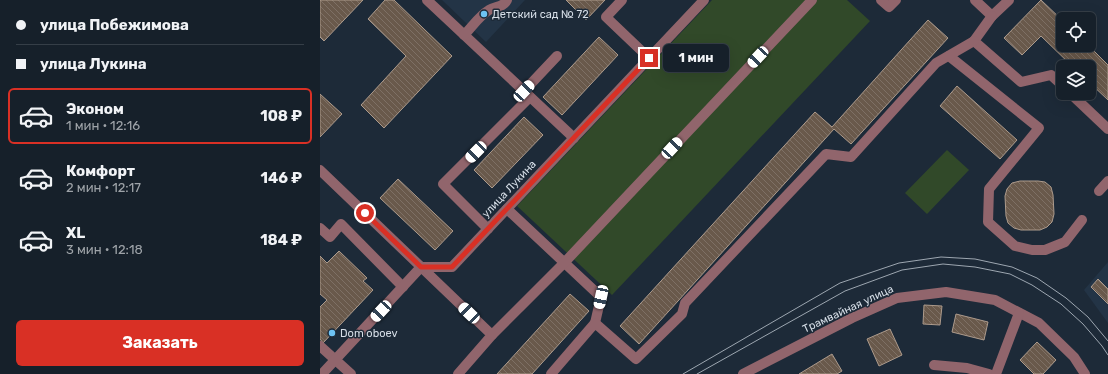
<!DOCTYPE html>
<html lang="ru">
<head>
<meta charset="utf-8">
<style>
  :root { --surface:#16202a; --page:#232d36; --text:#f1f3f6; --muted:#9ea3a8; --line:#353e47; --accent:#d93025 }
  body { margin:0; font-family:Rubik,sans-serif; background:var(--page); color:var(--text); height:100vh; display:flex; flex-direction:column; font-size:15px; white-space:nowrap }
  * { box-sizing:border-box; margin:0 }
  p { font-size:13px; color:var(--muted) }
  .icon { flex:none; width:22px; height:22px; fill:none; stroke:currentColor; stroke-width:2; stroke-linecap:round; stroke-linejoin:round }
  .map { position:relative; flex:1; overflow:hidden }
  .drawer { display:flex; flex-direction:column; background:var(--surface); width:320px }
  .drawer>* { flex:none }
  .top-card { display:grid; align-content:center; height:88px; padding:0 16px; background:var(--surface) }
  .controls { position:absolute; left:736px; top:12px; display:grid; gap:8px }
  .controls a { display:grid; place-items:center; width:40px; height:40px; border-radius:6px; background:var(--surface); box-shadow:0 4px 16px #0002,0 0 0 1px var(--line); font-size:20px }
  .end { position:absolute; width:18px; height:18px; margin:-9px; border:5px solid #d93025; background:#fff; box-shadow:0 0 0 2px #fff }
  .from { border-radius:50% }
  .bubble { position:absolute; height:28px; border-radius:6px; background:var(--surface); box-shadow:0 4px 16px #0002,0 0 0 1px var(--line); font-size:13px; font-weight:700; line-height:28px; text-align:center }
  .car { position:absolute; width:12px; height:24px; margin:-12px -6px; border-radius:5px; box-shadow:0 0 3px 1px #0007; background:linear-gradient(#fff 24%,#345 0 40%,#fff 0 76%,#345 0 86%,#fff 0) }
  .top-card b { display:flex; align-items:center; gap:14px; height:38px; font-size:15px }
  .top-card b+b { border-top:1px solid var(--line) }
  .top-card i { width:10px; height:10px; background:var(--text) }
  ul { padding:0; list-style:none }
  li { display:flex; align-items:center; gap:12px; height:56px; margin:0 8px 6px; padding:0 8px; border:2px solid transparent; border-radius:6px }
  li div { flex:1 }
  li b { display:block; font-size:15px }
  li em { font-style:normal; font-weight:700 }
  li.current { border-color:var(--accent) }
  li>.icon { width:36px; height:36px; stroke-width:1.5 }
  .cta { display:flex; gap:8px; margin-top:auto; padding:8px 16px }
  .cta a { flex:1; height:46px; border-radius:6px; background:var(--accent); color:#fff; font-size:16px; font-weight:700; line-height:46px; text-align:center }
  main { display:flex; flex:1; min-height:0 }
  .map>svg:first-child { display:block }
</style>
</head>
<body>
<main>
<section class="drawer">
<div class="top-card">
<b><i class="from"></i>улица Побежимова</b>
<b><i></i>улица Лукина</b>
</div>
<ul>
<li class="current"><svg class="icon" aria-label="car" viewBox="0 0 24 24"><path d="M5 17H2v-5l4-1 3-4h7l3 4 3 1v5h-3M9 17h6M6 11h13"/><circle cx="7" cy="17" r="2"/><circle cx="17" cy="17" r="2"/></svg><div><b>Эконом</b><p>1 мин · 12:16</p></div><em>108 ₽</em></li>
<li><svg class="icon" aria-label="car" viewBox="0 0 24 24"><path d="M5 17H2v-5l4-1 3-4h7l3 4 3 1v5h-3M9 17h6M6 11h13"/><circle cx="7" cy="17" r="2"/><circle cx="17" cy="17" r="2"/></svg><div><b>Комфорт</b><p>2 мин · 12:17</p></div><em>146 ₽</em></li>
<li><svg class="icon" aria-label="car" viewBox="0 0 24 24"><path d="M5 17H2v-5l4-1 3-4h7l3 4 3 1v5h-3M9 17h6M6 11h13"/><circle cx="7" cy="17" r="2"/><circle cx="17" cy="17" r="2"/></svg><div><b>XL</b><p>3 мин · 12:18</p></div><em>184 ₽</em></li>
</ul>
<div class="cta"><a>Заказать</a></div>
</section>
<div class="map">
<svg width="788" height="374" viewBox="0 0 788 374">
  <defs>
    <pattern id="building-back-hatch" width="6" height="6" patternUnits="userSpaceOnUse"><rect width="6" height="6" fill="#69594b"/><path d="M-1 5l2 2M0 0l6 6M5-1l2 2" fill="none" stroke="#7e7065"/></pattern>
  </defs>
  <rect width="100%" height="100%" fill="#1d2a38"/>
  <g fill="#233446">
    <polygon points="122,0 205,0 166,42"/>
    <polygon points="788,262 788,323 764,290"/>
  </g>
  <g fill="#314929">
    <polygon points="392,0 527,0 550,21 292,295 197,206"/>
    <polygon points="627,150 649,170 607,214 585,193"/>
  </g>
  <g fill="url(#building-back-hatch)" stroke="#ad9b8c">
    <polygon points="0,0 43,0 4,41 0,37"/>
    <polygon points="65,0 74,0 132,56 64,128 41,105 86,56 48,19"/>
    <polygon points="246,0 285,0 266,20"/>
    <polygon points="721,0 743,21 743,45 768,45 788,65 788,100 769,82 769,67 753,67 721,36 702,55 684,38"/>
    <polygon points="608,20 628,38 531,144 514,129 319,344 300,326 495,112 512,127"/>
    <polygon points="279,37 298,55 242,115 223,97"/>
    <polygon points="637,86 697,140 680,159 620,106"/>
    <polygon points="0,94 22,114 0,137"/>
    <polygon points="204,117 223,135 172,188 154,170"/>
    <polygon points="78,179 133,231 115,250 60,198"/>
    <polygon points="700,181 718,181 725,182 731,187 733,195 734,214 732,222 727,227 720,230 701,230 694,228 688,223 686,216 685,196 687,189 692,183"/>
    <polygon points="19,251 47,278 43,281 53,290 3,343 0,339 0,307 7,300 0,294 0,256 7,263"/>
    <polygon points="778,279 788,289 788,304 771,287"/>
    <polygon points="250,294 269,311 212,374 177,374"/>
    <polygon points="604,305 622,306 620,325 603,324"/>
    <polygon points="636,314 668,322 664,340 632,332"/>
    <polygon points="570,329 582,355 559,366 547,339"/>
    <polygon points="717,342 736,360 723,374 714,374 700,360"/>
    <polygon points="512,354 522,371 517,374 479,374"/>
  </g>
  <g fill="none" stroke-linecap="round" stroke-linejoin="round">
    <g stroke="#91656c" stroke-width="10">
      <polyline points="107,0 254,138"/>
      <polyline points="302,0 286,17 329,58"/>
      <polyline points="561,0 569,7 576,0"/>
      <polyline points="655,0 672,16 689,0"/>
      <polyline points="672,16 654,41 701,82 731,75 743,86"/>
      <path d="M144,35C152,27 159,16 169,10C175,6 183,8 187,0"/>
      <polyline points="629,56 719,128 669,189 668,222 695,246 712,250 725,250 745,242 762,220"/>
      <polyline points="204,91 237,56"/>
      <polyline points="750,93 788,129"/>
      <polyline points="0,170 172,335 138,374"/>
      <polyline points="779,191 788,181"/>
      <polyline points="187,209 281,297 275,323"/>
      <polyline points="0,228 10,237 21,224 83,287"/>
      <polyline points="168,229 123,184 210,97"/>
      <polyline points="172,335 244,263 492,0"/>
      <polyline points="0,346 31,374"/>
      <polyline points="614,365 647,368 669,374"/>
      <polyline points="2,374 101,267 132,267 384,0"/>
      <polyline points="231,374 275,323 316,359 362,314 365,303 506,154 531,157 616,63 654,41"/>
      <polyline points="423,374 532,318 577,298 626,292 675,300 719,323 754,357 765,374"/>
      <polyline points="676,374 699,313"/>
    </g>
    <g stroke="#9da7b1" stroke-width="1">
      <polyline points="363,374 520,283 579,263 621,257 655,259 692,267 717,278 746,298 768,317 788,341"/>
      <polyline points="377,374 525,291 582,270 623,264 655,267 690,274 712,285 741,304 763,324 782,346 788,355"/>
    </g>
  </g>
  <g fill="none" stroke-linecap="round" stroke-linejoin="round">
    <polyline stroke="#d93025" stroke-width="5" points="45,213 101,267 132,267 329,58"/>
  </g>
  <g fill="#6dc2f3" stroke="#1d2a38" stroke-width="1.5">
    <circle cx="164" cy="14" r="4"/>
    <circle cx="12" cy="333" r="4"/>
  </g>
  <g text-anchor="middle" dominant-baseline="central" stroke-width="3" stroke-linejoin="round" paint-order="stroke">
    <g font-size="11" fill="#d6dee7" stroke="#1d2a38" text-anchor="start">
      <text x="172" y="14">Детский сад № 72</text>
      <text x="20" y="333">Dom oboev</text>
    </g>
    <g font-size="11" fill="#d6dee7" stroke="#1d2a38">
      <text transform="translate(189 189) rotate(-47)">улица Лукина</text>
      <text transform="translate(528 309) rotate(-25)">Трамвайная улица</text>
    </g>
  </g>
</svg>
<div class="controls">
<a><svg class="icon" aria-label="locate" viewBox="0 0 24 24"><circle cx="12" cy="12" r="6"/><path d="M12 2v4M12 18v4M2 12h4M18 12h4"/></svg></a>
<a><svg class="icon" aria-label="layers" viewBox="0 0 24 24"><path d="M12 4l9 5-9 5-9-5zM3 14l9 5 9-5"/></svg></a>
</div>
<i class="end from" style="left:45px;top:213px"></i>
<i class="end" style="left:329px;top:58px"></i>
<div class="bubble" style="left:343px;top:44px;width:66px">1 мин</div>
<i class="car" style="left:438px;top:57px;rotate:223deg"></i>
<i class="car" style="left:204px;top:91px;rotate:43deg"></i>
<i class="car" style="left:352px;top:148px;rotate:43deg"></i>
<i class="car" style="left:156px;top:152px;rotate:225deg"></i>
<i class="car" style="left:281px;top:297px;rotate:192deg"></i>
<i class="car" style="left:61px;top:311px;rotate:223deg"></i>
<i class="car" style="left:149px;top:313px;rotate:314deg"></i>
</div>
</main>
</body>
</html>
